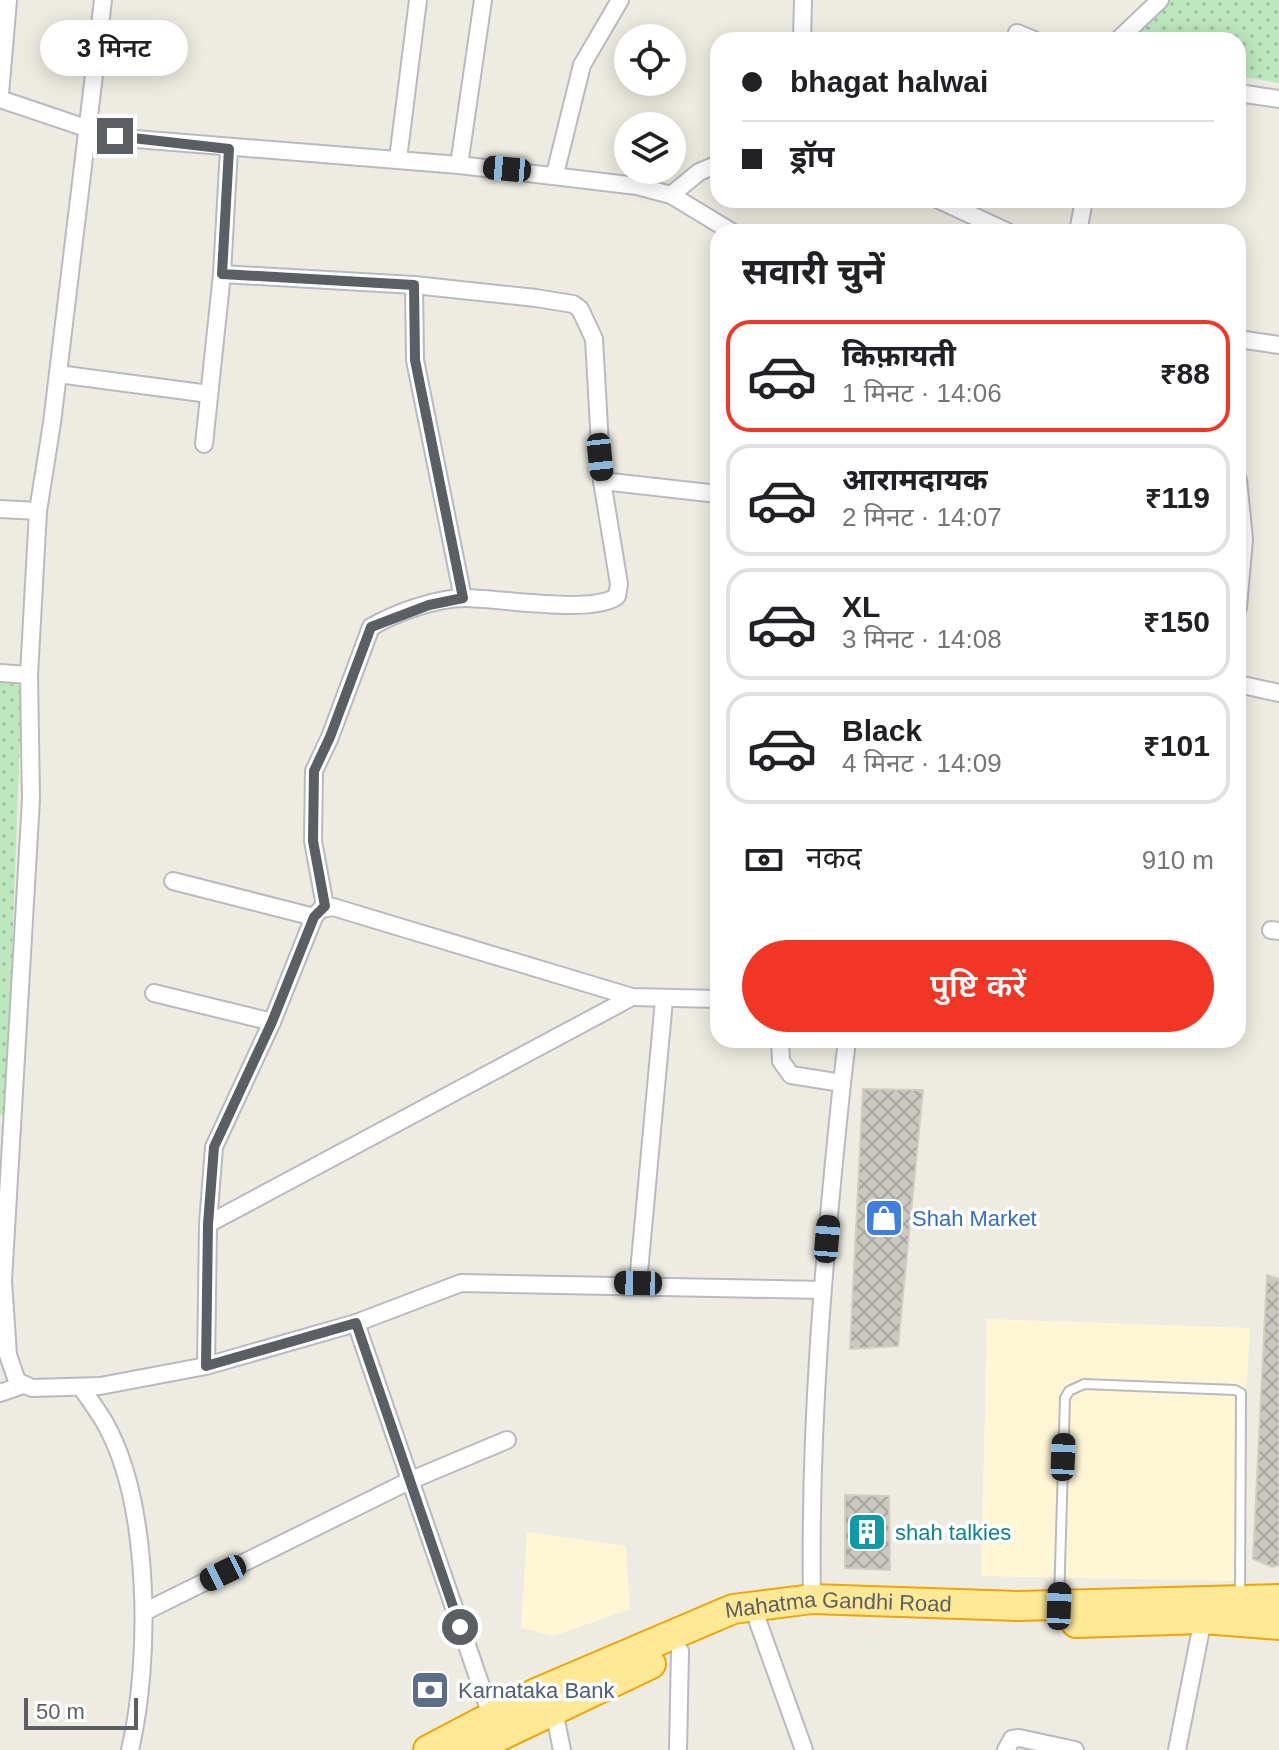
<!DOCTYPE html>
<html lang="hi">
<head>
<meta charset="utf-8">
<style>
  :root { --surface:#fff; --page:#f6f6f6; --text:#202124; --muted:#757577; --line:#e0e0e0; --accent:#f13625 }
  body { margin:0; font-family:Helvetica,"Noto Sans Devanagari",sans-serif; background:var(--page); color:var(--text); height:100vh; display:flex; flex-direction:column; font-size:30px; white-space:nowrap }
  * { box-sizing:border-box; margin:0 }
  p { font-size:26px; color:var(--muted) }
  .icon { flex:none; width:44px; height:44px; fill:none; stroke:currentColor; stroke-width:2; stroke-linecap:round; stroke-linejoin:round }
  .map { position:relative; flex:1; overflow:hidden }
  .side { position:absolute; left:710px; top:224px; width:536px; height:824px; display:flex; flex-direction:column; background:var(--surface); border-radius:24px; box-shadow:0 4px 20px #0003 }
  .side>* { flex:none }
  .banner { position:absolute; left:710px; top:32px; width:536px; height:176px; border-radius:24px; box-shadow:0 4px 20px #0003; display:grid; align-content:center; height:176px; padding:0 32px; background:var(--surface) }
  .fabs { position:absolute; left:614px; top:24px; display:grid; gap:16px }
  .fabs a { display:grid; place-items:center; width:72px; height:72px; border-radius:50%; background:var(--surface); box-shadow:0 4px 20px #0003; font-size:40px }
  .scale { position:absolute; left:24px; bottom:20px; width:114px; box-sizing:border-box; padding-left:8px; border:4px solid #5b5f64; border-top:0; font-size:22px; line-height:28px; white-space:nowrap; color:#5b5f64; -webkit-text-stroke:6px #fff; paint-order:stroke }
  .end { position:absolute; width:36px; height:36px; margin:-18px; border:10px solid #5b5f64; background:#fff; box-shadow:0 0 0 4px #fff }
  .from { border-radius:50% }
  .bubble { position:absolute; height:56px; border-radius:28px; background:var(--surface); box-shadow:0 4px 20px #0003; font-size:26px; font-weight:600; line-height:56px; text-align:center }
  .car { position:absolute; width:24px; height:48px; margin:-24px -12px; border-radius:10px; box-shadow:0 0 6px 2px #0007; background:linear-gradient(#222 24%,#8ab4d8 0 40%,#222 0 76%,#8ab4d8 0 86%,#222 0) }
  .banner b { display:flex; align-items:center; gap:28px; height:76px; font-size:30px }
  .banner b+b { border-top:2px solid var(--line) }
  .banner i { width:20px; height:20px; background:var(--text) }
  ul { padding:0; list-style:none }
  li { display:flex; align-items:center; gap:24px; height:112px; margin:0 16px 12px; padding:0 16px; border:4px solid var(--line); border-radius:24px }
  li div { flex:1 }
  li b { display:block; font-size:30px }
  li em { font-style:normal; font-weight:600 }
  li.active { border-color:var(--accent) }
  li>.icon { width:72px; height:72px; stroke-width:1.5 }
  h2 { padding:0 32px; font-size:36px; line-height:96px }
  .pay { display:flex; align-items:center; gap:20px; height:88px; padding:0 32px; font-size:30px }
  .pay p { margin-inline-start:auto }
  .action { display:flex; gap:16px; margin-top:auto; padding:16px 32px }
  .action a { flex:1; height:92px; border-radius:48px; background:var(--accent); color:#fff; font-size:32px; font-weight:600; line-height:92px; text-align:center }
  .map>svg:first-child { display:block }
</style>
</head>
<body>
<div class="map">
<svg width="1279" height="1750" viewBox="0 0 1279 1750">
  <defs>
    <pattern id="park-dots" width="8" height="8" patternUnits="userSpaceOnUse" patternTransform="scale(2)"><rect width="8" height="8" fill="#bde7bd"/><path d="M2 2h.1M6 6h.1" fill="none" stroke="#9dbe9d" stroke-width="1.8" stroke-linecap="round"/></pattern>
    <pattern id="building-cross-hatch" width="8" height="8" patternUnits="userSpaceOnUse" patternTransform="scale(2)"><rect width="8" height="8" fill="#cbc8c1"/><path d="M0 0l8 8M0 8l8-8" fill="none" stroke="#a8a6a0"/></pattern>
  </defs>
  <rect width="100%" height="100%" fill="#eeece2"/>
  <g fill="#fff6d6">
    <polygon points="987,1319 1250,1328 1235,1581 981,1576"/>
    <polygon points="527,1532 626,1546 630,1609 554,1636 521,1628"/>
  </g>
  <g fill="url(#park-dots)">
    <polygon points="1150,0 1279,0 1279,83 1238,76 1238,40 1121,40"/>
    <polygon points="0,683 22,685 6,1115 0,1115"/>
  </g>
  <g fill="url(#building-cross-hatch)" stroke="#d3cdc0" stroke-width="2">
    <polygon points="863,1089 923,1090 898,1346 850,1349"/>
    <polygon points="1267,1275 1279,1279 1279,1565 1272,1567 1253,1559"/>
    <polygon points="845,1495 889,1496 890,1570 845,1568"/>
  </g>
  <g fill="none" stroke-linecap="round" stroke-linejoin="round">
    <defs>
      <polyline id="service" points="1059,1601 1065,1398 1069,1391 1084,1384 1235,1390 1241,1393 1240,1597"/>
      <g id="minor">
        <polyline points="103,0 52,423 38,511 29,675 31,799 3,1281 8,1355 17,1381 32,1388 100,1386 206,1366 356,1323 461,1283 822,1290"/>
        <polyline points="1017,33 1034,40"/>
        <polyline points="802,40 803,0"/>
        <polyline points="1118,40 1160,0"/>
        <polyline points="1238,93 1279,99"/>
        <polyline points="0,94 8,0"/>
        <polyline points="0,99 86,128 136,139 459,165 637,186 671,195 732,232"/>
        <polyline points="398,159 418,0"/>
        <polyline points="459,165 483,0"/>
        <polyline points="555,174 582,65 620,0"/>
        <polyline points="671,195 699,172 718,164"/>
        <polyline points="939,200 1008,232"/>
        <polyline points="1078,232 1084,200"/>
        <path d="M222,274L414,285L536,298L573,304L580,309L594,339L602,481L619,584L617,596C594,615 498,598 465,598C436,598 395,613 371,627L330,737L314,771L313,841L325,906"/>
        <polyline points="414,285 415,360 463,598"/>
        <polyline points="1238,339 1279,345"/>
        <polyline points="58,374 209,394"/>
        <polyline points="204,444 222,274 229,149"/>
        <polyline points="1238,480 1244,539 1238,607"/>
        <polyline points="602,481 718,494"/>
        <polyline points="0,509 38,511"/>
        <polyline points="0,673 29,675"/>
        <polyline points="1238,684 1279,693"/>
        <polyline points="173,881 314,917"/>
        <polyline points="1271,930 1279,931"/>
        <polyline points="154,993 272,1022"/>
        <path d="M780,1040L781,1061L791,1075L842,1083C824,1255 809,1427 812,1599"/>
        <polyline points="842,1083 847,1040"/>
        <polyline points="208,1224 632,997"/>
        <polyline points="638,1283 664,1000"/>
        <polyline points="356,1323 491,1715"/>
        <polyline points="206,1366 208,1224 214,1147 272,1022 314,917 321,909 333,907 632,997 718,999"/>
        <path d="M81,1387C89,1399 98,1411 105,1423C151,1505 151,1661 130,1750"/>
        <polyline points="0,1393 23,1385"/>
        <polyline points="144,1612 409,1481 507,1440"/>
        <polyline points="758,1622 804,1750"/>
        <polyline points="554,1711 562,1750"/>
        <polyline points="678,1750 680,1651"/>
        <polyline points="1006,1750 1012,1739 1019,1738 1075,1750"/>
        <polyline points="1177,1750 1203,1619"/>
      </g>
      <g id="trunk">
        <polyline points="1076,1623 1203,1619 1279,1625"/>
        <path id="s1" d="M428,1750L536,1693L733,1609L812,1599L1018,1606L1279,1599"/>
        <polyline points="471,1750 651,1664"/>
      </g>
    </defs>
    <use href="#service" stroke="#b8babf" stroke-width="12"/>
    <use href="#minor" stroke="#b8babf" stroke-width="20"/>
    <use href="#trunk" stroke="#f0a500" stroke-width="32"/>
    <use href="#service" stroke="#fff" stroke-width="8"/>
    <use href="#minor" stroke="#fff" stroke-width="16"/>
    <use href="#trunk" stroke="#ffe997" stroke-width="28"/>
  </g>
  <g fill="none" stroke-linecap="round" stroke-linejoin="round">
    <polyline stroke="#5b5f64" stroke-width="10" points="115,136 229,149 222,274 414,285 415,360 463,598 429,605 371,627 330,737 314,771 313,841 325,906 314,917 272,1022 214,1147 208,1224 206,1366 356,1323 460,1627"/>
  </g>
  <defs>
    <symbol id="shop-square" viewBox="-11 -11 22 22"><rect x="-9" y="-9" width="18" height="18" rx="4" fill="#3f7fe0" stroke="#fff"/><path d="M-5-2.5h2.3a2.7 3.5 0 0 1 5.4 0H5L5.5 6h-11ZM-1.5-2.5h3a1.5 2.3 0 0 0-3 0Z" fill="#fff"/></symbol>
    <symbol id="building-square" viewBox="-11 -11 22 22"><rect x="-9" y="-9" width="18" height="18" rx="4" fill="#0f9aa8" stroke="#fff"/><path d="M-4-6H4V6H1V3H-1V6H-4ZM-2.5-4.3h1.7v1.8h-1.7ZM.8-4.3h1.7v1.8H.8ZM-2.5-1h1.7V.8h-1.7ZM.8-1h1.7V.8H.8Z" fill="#fff"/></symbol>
    <symbol id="bank-square" viewBox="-11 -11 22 22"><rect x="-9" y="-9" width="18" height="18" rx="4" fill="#5c6f8a" stroke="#fff"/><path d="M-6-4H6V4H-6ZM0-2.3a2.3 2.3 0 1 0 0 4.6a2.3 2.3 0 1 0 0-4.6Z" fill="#fff"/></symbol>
  </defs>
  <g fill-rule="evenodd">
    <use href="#shop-square" x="862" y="1196" width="44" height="44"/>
    <use href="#building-square" x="845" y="1510" width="44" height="44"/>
    <use href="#bank-square" x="408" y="1668" width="44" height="44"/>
  </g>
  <g text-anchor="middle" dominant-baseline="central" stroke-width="7" stroke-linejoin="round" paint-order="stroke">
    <g font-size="22" fill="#366cbe" stroke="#fff" text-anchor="start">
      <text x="912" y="1218">Shah Market</text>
    </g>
    <g font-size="22" fill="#0d838f" stroke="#fff" text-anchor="start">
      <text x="895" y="1532">shah talkies</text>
    </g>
    <g font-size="22" fill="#5b5f64" stroke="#fff">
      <text stroke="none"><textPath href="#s1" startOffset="442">Mahatma Gandhi Road</textPath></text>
    </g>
    <g font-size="22" fill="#4e5e75" stroke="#fff" text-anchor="start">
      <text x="458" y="1690">Karnataka Bank</text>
    </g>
  </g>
</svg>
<div class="fabs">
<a><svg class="icon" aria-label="locate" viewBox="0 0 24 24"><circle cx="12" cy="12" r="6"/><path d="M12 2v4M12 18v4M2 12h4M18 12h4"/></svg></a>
<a><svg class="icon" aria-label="layers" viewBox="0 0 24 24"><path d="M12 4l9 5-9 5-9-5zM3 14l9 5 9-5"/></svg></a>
</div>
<div class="scale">50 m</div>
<i class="end from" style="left:460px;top:1627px"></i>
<i class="end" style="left:115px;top:136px"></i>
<div class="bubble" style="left:40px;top:20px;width:148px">3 मिनट</div>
<i class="car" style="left:507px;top:169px;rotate:275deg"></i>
<i class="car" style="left:600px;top:457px;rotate:174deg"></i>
<i class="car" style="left:827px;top:1239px;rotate:5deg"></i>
<i class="car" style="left:638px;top:1283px;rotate:271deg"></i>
<i class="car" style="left:1063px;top:1457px;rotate:2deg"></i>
<i class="car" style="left:223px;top:1573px;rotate:244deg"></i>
<i class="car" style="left:1059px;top:1606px;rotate:2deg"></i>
<div class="banner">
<b><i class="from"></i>bhagat halwai</b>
<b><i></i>ड्रॉप</b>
</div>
<section class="side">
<h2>सवारी चुनें</h2>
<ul>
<li class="active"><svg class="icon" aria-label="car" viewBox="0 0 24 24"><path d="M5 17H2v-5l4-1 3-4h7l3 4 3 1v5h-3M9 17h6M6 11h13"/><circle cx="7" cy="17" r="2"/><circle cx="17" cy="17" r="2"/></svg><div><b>किफ़ायती</b><p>1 मिनट · 14:06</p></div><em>₹88</em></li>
<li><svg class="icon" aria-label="car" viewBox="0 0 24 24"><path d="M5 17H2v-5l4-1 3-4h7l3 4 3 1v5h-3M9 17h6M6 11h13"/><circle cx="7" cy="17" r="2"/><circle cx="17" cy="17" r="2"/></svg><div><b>आरामदायक</b><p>2 मिनट · 14:07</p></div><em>₹119</em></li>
<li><svg class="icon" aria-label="car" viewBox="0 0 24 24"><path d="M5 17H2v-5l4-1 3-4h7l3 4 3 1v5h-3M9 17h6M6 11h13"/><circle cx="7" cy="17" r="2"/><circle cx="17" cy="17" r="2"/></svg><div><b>XL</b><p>3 मिनट · 14:08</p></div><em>₹150</em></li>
<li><svg class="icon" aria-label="car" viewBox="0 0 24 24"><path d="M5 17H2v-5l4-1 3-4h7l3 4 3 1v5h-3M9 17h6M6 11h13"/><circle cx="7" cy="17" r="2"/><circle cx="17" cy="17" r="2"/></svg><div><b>Black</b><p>4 मिनट · 14:09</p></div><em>₹101</em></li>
</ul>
<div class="pay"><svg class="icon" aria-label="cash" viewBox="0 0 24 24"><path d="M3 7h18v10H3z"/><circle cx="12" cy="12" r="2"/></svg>नकद<p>910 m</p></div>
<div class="action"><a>पुष्टि करें</a></div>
</section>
</div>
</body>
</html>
